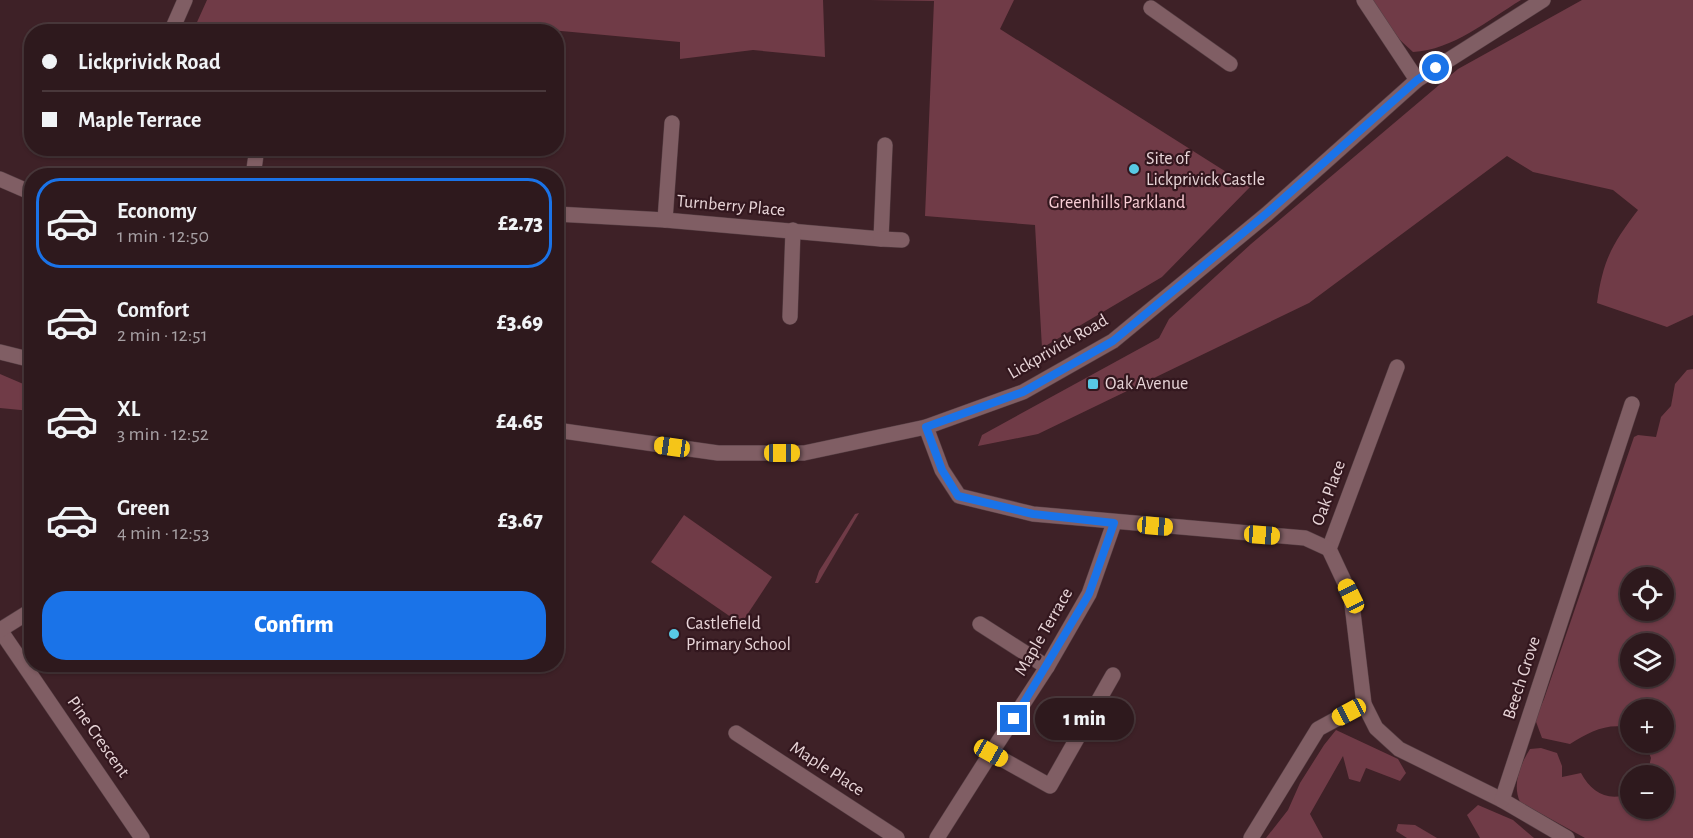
<!DOCTYPE html>
<html lang="en">
<head>
<meta charset="utf-8">
<style>
  :root { --surface:#2e191d; --page:#3a262a; --text:#f1f3f6; --muted:#a7a0a4; --line:#49383b; --accent:#1a73e8 }
  body { margin:0; font-family:"Alegreya Sans",sans-serif; background:var(--page); color:var(--text); height:100vh; display:flex; flex-direction:column; font-size:22px; white-space:nowrap }
  * { box-sizing:border-box; margin:0 }
  p { font-size:20px; color:var(--muted) }
  .icon { flex:none; width:33px; height:33px; fill:none; stroke:currentColor; stroke-width:2; stroke-linecap:round; stroke-linejoin:round }
  .map { position:relative; flex:1; overflow:hidden }
  .side { position:absolute; left:24px; top:168px; width:540px; height:504px; display:flex; flex-direction:column; background:var(--surface); border-radius:24px; box-shadow:0 2px 4px #0004,0 0 0 2px var(--line) }
  .side>* { flex:none }
  .top-card { position:absolute; left:24px; top:24px; width:540px; height:132px; border-radius:24px; box-shadow:0 2px 4px #0004,0 0 0 2px var(--line); display:grid; align-content:center; height:132px; padding:0 18px; background:var(--surface) }
  .fabs { position:absolute; left:1620px; top:567px; display:grid; gap:12px }
  .fabs a { display:grid; place-items:center; width:54px; height:54px; border-radius:50%; background:var(--surface); box-shadow:0 2px 4px #0004,0 0 0 2px var(--line); font-size:30px }
  .end { position:absolute; width:27px; height:27px; margin:-14px; border:8px solid #1a73e8; background:#fff; box-shadow:0 0 0 3px #fff }
  .from { border-radius:50% }
  .bubble { position:absolute; height:42px; border-radius:21px; background:var(--surface); box-shadow:0 2px 4px #0004,0 0 0 2px var(--line); font-size:20px; font-weight:800; line-height:42px; text-align:center }
  .car { position:absolute; width:18px; height:36px; margin:-18px -9px; border-radius:8px; box-shadow:0 0 4px 2px #0007; background:linear-gradient(#f5c518 24%,#345 0 40%,#f5c518 0 76%,#345 0 86%,#f5c518 0) }
  .top-card b { display:flex; align-items:center; gap:21px; height:57px; font-size:22px }
  .top-card b+b { border-top:2px solid var(--line) }
  .top-card i { width:15px; height:15px; background:var(--text) }
  ul { padding:10px 0 0; list-style:none }
  li { display:flex; align-items:center; gap:18px; height:90px; margin:0 12px 9px; padding:0 6px; border:3px solid transparent; border-radius:24px }
  li div { flex:1 }
  li b { display:block; font-size:22px }
  li em { font-style:normal; font-weight:800 }
  li.on { border-color:var(--accent) }
  li>.icon { width:54px; height:54px; stroke-width:1.5 }
  .primary-button { display:flex; gap:12px; margin-top:auto; padding:12px 18px }
  .primary-button a { flex:1; height:69px; border-radius:24px; background:var(--accent); color:#fff; font-size:24px; font-weight:800; line-height:69px; text-align:center }
  .map>svg:first-child { display:block }
</style>
</head>
<body>
<div class="map">
<svg width="1693" height="838" viewBox="0 0 1693 838">
  <rect width="100%" height="100%" fill="#3e2127"/>
  <g fill="#703b47" fill-rule="evenodd">
    <polygon points="207,0 823,0 825,57 753,50 680,59 680,42 529,28 528,32 193,31"/>
    <polygon points="869,0 1014,0 1000,29 1250,187 1162,277 1042,348 1035,225 925,216 934,1"/>
    <path d="M1370,0H1521C1488,20 1453,50 1413,52L1400,40Z"/>
    <path d="M1582,0H1693V315L1667,327L1597,303C1603,260 1612,244 1638,210L1613,190L1533,172L1507,156L1309,303L1038,434L978,446L982,435L1159,338L1169,319L1251,244L1458,69Z"/>
    <path d="M1693,369V838H1585L1520,802C1512,784 1520,765 1530,749L1541,748L1557,753L1562,766V777L1581,773C1591,792 1609,803 1630,793V808H1664V776L1647,775L1651,758L1645,743L1664,742V710H1630V728C1608,722 1589,732 1570,744L1542,738L1535,719L1544,699L1634,437L1638,435L1656,437L1661,417L1671,406L1675,384L1687,370ZM1630,578H1664V610H1630ZM1630,644H1664V676H1630Z"/>
    <polygon points="0,374 28,386 27,392 31,394 31,411 0,408"/>
    <polygon points="859,513 818,583 815,583 819,571 855,514"/>
    <polygon points="684,515 772,577 741,624 651,562"/>
    <polygon points="1336,730 1398,759 1406,773 1400,781 1366,768 1360,782 1349,779 1343,756 1310,814 1323,838 1266,838 1288,810 1300,783 1324,745"/>
    <polygon points="1478,805 1513,820 1534,838 1480,838 1467,815"/>
    <polygon points="1398,824 1415,825 1437,838 1407,838 1396,831"/>
  </g>
  <g fill="none" stroke-linecap="round" stroke-linejoin="round">
    <defs>
      <g id="minor">
        <polyline points="1364,0 1417,80"/>
        <polyline points="1151,8 1230,64"/>
        <polyline points="171,32 185,0"/>
        <polyline points="253,176 257,148"/>
        <polyline points="0,179 32,193"/>
        <polyline points="556,214 665,220 881,239 885,145"/>
        <polyline points="665,220 672,123"/>
        <polyline points="881,239 902,240"/>
        <polyline points="790,317 793,230"/>
        <polyline points="1397,367 1329,549 1351,596 1364,704 1376,728 1399,749 1502,800 1567,838"/>
        <polyline points="926,427 942,470 959,496 1033,514 1305,538 1329,549"/>
        <polyline points="980,624 1047,667"/>
        <polyline points="0,630 142,838"/>
        <polyline points="0,630 32,610"/>
        <polyline points="736,733 897,838"/>
        <polyline points="991,753 1047,667 1089,594 1114,523"/>
        <polyline points="1502,800 1632,404"/>
        <polyline points="937,838 991,753 1050,786 1113,675"/>
        <polyline points="1251,838 1318,729 1364,704"/>
      </g>
      <g id="tertiary">
        <polyline points="0,352 32,360"/>
        <polyline points="556,430 718,453 804,453 926,427 1023,392 1113,341 1267,214 1417,80 1543,0"/>
      </g>
    </defs>
    <use href="#minor" stroke="#563f44" stroke-width="16"/>
    <use href="#tertiary" stroke="#563f44" stroke-width="16"/>
    <use href="#minor" stroke="#805e64" stroke-width="15"/>
    <use href="#tertiary" stroke="#805e64" stroke-width="15"/>
  </g>
  <g fill="none" stroke-linecap="round" stroke-linejoin="round">
    <polyline stroke="#1a73e8" stroke-width="8" points="1014,719 1089,594 1114,523 1033,514 958,496 942,470 926,427 1023,392 1113,341 1267,213 1417,80 1436,68"/>
  </g>
  <g fill="#58c9e4" stroke="#33171e" stroke-width="2">
    <circle cx="1134" cy="169" r="6"/>
    <rect x="1087" y="378" width="12" height="12" rx="3"/>
    <circle cx="674" cy="634" r="6"/>
  </g>
  <g text-anchor="middle" dominant-baseline="central" stroke-width="4.5" stroke-linejoin="round" paint-order="stroke">
    <g font-size="18" fill="#e8d5d8" stroke="#33171e" text-anchor="start">
      <text x="1146" y="159">Site of<tspan x="1146" dy="21">Lickprivick Castle</tspan></text>
      <text x="1105" y="384">Oak Avenue</text>
      <text x="686" y="624">Castlefield<tspan x="686" dy="21">Primary School</tspan></text>
    </g>
    <g font-size="18" fill="#f9ced6" stroke="#33171e">
      <text x="1117" y="203">Greenhills Parkland</text>
    </g>
    <g font-size="18" fill="#e8d5d8" stroke="#33171e">
      <text transform="translate(731 206) rotate(5)">Turnberry Place</text>
      <text transform="translate(1058 347) rotate(-30)">Lickprivick Road</text>
      <text transform="translate(1329 493) rotate(-70)">Oak Place</text>
      <text transform="translate(1044 632) rotate(-60)">Maple Terrace</text>
      <text transform="translate(1522 678) rotate(-72)">Beech Grove</text>
      <text transform="translate(98 737) rotate(55)">Pine Crescent</text>
      <text transform="translate(827 769) rotate(33)">Maple Place</text>
    </g>
  </g>
</svg>
<div class="fabs">
<a><svg class="icon" aria-label="locate" viewBox="0 0 24 24"><circle cx="12" cy="12" r="6"/><path d="M12 2v4M12 18v4M2 12h4M18 12h4"/></svg></a>
<a><svg class="icon" aria-label="layers" viewBox="0 0 24 24"><path d="M12 4l9 5-9 5-9-5zM3 14l9 5 9-5"/></svg></a>
<a>+</a>
<a>−</a>
</div>
<i class="end from" style="left:1436px;top:68px"></i>
<i class="end" style="left:1014px;top:719px"></i>
<div class="bubble" style="left:1035px;top:698px;width:99px">1 min</div>
<i class="car" style="left:672px;top:447px;rotate:278deg"></i>
<i class="car" style="left:782px;top:453px;rotate:90deg"></i>
<i class="car" style="left:1155px;top:526px;rotate:95deg"></i>
<i class="car" style="left:1262px;top:535px;rotate:94deg"></i>
<i class="car" style="left:1351px;top:596px;rotate:334deg"></i>
<i class="car" style="left:1349px;top:712px;rotate:242deg"></i>
<i class="car" style="left:991px;top:753px;rotate:119deg"></i>
<div class="top-card">
<b><i class="from"></i>Lickprivick Road</b>
<b><i></i>Maple Terrace</b>
</div>
<section class="side">
<ul>
<li class="on"><svg class="icon" aria-label="car" viewBox="0 0 24 24"><path d="M5 17H2v-5l4-1 3-4h7l3 4 3 1v5h-3M9 17h6M6 11h13"/><circle cx="7" cy="17" r="2"/><circle cx="17" cy="17" r="2"/></svg><div><b>Economy</b><p>1 min · 12:50</p></div><em>£2.73</em></li>
<li><svg class="icon" aria-label="car" viewBox="0 0 24 24"><path d="M5 17H2v-5l4-1 3-4h7l3 4 3 1v5h-3M9 17h6M6 11h13"/><circle cx="7" cy="17" r="2"/><circle cx="17" cy="17" r="2"/></svg><div><b>Comfort</b><p>2 min · 12:51</p></div><em>£3.69</em></li>
<li><svg class="icon" aria-label="car" viewBox="0 0 24 24"><path d="M5 17H2v-5l4-1 3-4h7l3 4 3 1v5h-3M9 17h6M6 11h13"/><circle cx="7" cy="17" r="2"/><circle cx="17" cy="17" r="2"/></svg><div><b>XL</b><p>3 min · 12:52</p></div><em>£4.65</em></li>
<li><svg class="icon" aria-label="car" viewBox="0 0 24 24"><path d="M5 17H2v-5l4-1 3-4h7l3 4 3 1v5h-3M9 17h6M6 11h13"/><circle cx="7" cy="17" r="2"/><circle cx="17" cy="17" r="2"/></svg><div><b>Green</b><p>4 min · 12:53</p></div><em>£3.67</em></li>
</ul>
<div class="primary-button"><a>Confirm</a></div>
</section>
</div>
</body>
</html>
